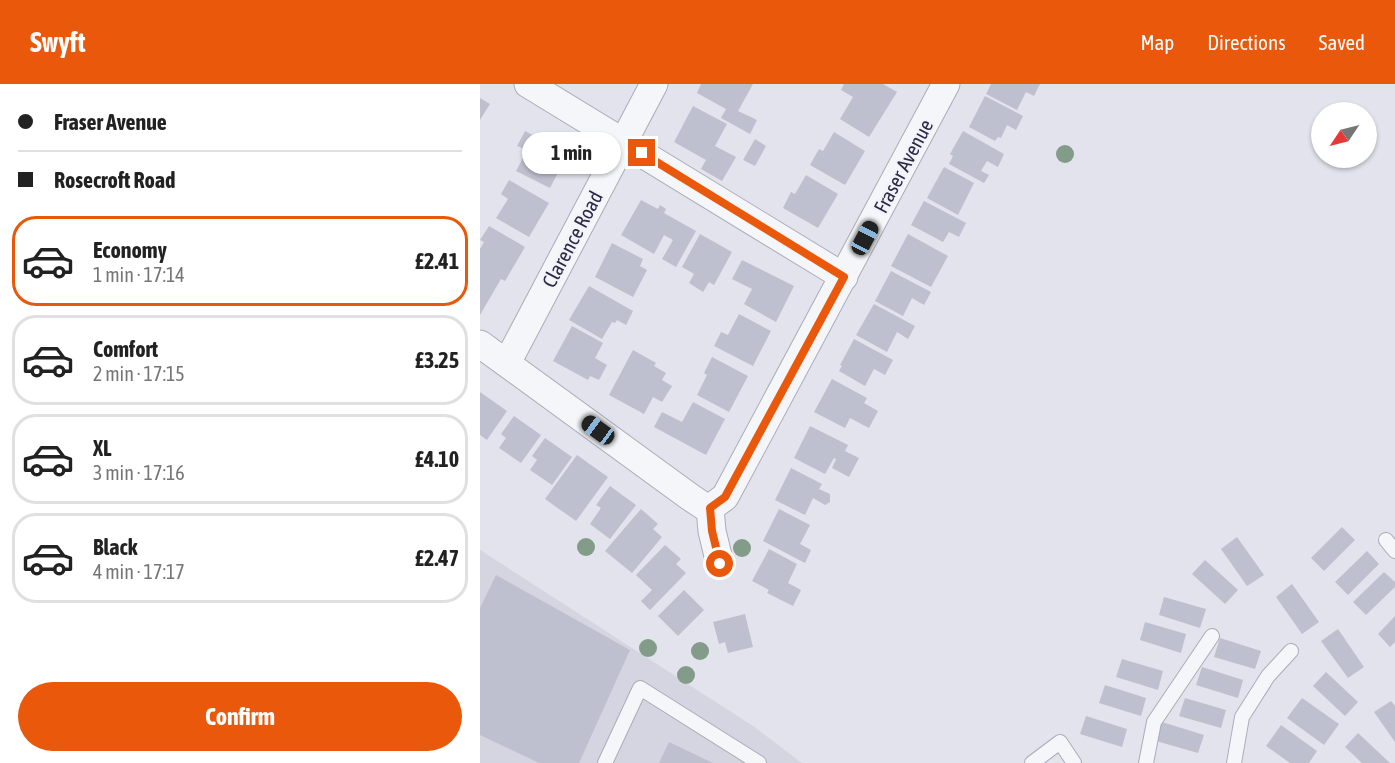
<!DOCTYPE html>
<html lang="en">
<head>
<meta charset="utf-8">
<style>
  :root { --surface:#fff; --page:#f2f2f2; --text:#222; --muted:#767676; --line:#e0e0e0; --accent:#ea580c }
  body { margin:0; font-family:"Asap Condensed",sans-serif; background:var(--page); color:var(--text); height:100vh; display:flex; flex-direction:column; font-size:22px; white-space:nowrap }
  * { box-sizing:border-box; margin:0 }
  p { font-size:20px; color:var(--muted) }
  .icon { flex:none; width:33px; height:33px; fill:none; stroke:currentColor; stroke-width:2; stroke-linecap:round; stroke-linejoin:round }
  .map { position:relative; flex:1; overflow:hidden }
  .sheet { display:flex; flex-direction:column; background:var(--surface); width:480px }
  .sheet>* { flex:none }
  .banner { display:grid; align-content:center; height:132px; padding:0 18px; background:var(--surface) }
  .needle { width:39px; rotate:235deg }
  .tools { position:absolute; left:831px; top:18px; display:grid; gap:12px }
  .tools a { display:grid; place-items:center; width:66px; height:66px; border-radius:50%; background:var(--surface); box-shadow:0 2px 4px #0004; font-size:30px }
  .end { position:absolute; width:27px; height:27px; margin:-14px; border:8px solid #ea580c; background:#fff; box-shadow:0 0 0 3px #fff }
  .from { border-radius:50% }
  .bubble { position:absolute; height:42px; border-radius:21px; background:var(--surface); box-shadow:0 2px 4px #0004; font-size:20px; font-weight:700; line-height:42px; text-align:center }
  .car { position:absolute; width:18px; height:36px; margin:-18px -9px; border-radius:8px; box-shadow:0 0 4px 2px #0007; background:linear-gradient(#222 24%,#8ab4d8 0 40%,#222 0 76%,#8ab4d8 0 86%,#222 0) }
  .banner b { display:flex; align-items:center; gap:21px; height:57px; font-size:22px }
  .banner b+b { border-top:2px solid var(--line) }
  .banner i { width:15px; height:15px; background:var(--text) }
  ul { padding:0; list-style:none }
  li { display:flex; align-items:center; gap:18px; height:90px; margin:0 12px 9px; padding:0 6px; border:3px solid var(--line); border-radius:24px }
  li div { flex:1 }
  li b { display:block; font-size:22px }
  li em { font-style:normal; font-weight:700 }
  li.selected { border-color:var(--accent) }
  li>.icon { width:54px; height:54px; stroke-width:1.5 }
  .primary-button { display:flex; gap:12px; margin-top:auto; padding:12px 18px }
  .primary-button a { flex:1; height:69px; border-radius:36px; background:var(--accent); color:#fff; font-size:24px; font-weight:700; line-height:69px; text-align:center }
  header { display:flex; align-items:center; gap:36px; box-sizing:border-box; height:84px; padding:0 30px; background:var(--accent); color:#fff }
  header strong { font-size:28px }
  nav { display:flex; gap:33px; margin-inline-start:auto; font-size:21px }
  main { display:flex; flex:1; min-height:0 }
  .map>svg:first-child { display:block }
</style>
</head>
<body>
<header>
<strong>Swyft</strong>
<nav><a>Map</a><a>Directions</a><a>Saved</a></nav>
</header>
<main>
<section class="sheet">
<div class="banner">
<b><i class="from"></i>Fraser Avenue</b>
<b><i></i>Rosecroft Road</b>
</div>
<ul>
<li class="selected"><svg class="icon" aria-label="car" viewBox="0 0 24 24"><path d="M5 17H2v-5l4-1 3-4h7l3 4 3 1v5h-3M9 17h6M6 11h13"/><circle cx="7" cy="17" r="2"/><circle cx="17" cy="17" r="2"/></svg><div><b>Economy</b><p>1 min · 17:14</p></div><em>£2.41</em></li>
<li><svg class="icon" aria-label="car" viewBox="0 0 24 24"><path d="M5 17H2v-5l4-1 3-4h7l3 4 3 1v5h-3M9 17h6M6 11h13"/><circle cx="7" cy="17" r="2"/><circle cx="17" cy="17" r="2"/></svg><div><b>Comfort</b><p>2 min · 17:15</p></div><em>£3.25</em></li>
<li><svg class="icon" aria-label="car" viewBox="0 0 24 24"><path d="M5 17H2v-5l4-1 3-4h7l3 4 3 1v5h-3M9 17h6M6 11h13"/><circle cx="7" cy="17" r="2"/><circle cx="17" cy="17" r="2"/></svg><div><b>XL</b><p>3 min · 17:16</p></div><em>£4.10</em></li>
<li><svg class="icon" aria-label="car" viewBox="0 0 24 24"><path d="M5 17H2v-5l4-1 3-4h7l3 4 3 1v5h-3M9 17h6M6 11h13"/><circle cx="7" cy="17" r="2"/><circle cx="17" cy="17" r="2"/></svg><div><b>Black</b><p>4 min · 17:17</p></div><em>£2.47</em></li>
</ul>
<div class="primary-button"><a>Confirm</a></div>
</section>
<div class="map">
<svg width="915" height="679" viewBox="0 0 915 679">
  <rect width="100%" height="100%" fill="#e2e3ec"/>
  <polygon fill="#d4d5e1" points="0,466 273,642 322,679 0,679"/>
  <g fill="#bfc0cf">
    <polygon points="221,0 273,0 258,27 277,36 270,50 241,34 246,25 217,9"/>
    <polygon points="364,0 403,0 417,8 389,53 360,35 373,13 361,6"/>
    <polygon points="511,0 560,0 554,12 546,8 537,26 506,10"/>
    <polygon points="505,12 543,32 536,46 527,41 521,54 518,53 515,57 489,43"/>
    <polygon points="0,14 10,20 0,36"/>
    <polygon points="213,22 247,40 235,62 256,73 242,97 221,85 226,76 194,58"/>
    <polygon points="45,47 88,69 70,104 36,87 47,66 37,62"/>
    <polygon points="483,47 524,70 518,83 507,77 501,87 509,91 504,99 469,80 473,72 470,70"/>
    <polygon points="354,48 385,67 365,101 330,81 339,65 343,67"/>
    <polygon points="275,55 286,62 275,82 263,76"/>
    <polygon points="464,83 494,99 478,131 447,114"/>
    <polygon points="326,91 358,110 338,144 303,124 311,108 315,110"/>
    <polygon points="29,96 69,119 49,153 16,134 28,115 21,110"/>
    <polygon points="161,116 178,125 180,121 186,125 184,129 216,147 196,183 182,175 193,156 184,151 174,170 141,151"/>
    <polygon points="444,117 486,139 479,153 469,148 463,158 431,141"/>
    <polygon points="9,142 45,163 25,197 21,195 0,231 0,165 4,158 0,156"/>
    <polygon points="220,150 252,168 234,201 229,198 223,208 209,199 214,190 202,183"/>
    <polygon points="428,150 468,172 451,203 411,182"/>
    <polygon points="132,159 163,175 160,182 167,186 153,213 115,193"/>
    <polygon points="262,176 314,202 296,238 264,220 272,205 252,195"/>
    <polygon points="411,187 451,208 444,221 432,214 423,232 395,217"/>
    <polygon points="109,202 153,227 146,241 137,236 135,239 132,238 122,255 89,236"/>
    <polygon points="394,220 435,242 428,255 417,248 407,268 376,251"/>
    <polygon points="259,230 291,247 273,282 234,262 241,248 248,251"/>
    <polygon points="92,242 123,259 115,274 127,281 119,296 110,292 108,296 73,277"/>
    <polygon points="374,255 413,276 405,291 394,285 385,302 359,287 362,282 360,281"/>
    <polygon points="153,266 176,279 174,282 186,289 182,296 192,302 182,318 173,313 164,330 129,311"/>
    <polygon points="232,273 268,292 249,328 217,311 227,291 224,289"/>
    <polygon points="352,295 387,314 384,319 398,327 389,344 370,334 365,344 334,328"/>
    <polygon points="0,308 27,327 7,356 0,351"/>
    <polygon points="213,318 245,335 226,371 174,343 182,328 202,338"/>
    <polygon points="34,332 61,351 41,379 19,364 26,354 21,350"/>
    <polygon points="330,342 368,361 365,367 379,374 369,393 352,384 356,375 354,374 345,390 314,374"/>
    <polygon points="65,354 92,373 72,401 50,386 57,376 52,372"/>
    <polygon points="97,371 128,393 96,437 65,415"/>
    <polygon points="311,384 342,400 339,405 350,410 350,418 345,421 333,414 325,431 295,416"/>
    <polygon points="130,402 156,421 130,455 110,440 121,424 116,421"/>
    <polygon points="161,425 178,440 173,445 182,453 152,489 125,467"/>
    <polygon points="299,425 330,441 320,460 331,466 325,479 283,457"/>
    <polygon points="862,443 875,456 844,487 831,474"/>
    <polygon points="757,453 784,491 767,502 741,465"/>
    <polygon points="185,461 201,475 196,480 206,489 170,526 161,517 172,506 156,491"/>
    <polygon points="289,465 317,480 308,499 321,506 313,522 287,509 289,506 272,497"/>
    <polygon points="887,467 899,480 868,511 855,498"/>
    <polygon points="725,476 758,506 745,520 712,490"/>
    <polygon points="904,488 915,498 915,503 886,531 873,518"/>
    <polygon points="16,491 150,566 99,679 59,679 0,651 0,524"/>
    <polygon points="812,500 839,538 822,550 796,513"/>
    <polygon points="204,506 224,526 198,552 178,532"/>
    <polygon points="684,513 726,525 720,544 679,531"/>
    <polygon points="265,530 273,563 248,569 245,558 239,560 233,538"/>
    <polygon points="915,532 915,558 910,563 898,550"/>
    <polygon points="665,538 706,550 701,569 660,556"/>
    <polygon points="858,545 884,583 868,594 841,557"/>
    <polygon points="740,554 781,567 775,585 734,573"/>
    <polygon points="642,575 683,587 678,606 636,593"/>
    <polygon points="722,583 763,596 758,614 716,601"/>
    <polygon points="846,588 878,618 865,632 833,602"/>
    <polygon points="625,601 666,614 661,632 619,619"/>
    <polygon points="705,614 746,626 741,644 699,632"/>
    <polygon points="822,614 859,640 844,661 807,634"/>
    <polygon points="911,617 915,622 915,658 894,628"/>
    <polygon points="606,632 647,645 642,663 600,650"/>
    <polygon points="682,638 724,651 718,669 676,657"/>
    <polygon points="801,641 837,667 829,679 810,679 786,662"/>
    <polygon points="878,649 910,679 882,679 865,663"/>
    <polygon points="189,658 233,679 179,679"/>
  </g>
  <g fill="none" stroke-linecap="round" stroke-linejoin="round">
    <defs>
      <g id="service">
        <polyline points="906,456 915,467"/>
        <polyline points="125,679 160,604 279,679"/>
        <polyline points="552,679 580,658 594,679"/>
        <polyline points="666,679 674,638 732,552"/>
        <polyline points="754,679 762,633 788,592 811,567"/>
      </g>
      <g id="minor">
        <polyline points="48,0 364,193"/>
        <polyline points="0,260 210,413 225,423 230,424"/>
        <polyline points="27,279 174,0"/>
        <polyline points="240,480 232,447 230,424 245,413 466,0"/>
      </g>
    </defs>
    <use href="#service" stroke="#aaacba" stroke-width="16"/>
    <use href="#minor" stroke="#aaacba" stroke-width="29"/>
    <use href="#service" stroke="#f5f6f9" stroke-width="14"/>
    <use href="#minor" stroke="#f5f6f9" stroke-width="27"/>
  </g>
  <g fill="#839c8a">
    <circle cx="585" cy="70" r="9"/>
    <circle cx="106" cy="463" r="9"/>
    <circle cx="262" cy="464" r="9"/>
    <circle cx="168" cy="564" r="9"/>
    <circle cx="220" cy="567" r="9"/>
    <circle cx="206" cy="591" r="9"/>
  </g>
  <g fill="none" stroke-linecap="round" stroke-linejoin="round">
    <polyline stroke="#ea580c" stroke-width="8" points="162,69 364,193 245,413 230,424 232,447 240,480"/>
  </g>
  <g text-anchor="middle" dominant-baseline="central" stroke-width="4.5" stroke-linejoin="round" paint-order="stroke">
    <g font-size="20" fill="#292a45" stroke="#f2f3f9">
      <text transform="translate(423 82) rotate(-62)">Fraser Avenue</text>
      <text transform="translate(92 155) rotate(-62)">Clarence Road</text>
    </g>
  </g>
</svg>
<div class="tools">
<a><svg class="needle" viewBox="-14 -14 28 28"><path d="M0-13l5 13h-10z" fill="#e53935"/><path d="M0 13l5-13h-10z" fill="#767676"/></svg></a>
</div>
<i class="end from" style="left:240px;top:480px"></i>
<i class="end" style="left:162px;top:69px"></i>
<div class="bubble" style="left:42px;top:48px;width:99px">1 min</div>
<i class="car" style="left:385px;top:154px;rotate:28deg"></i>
<i class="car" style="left:118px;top:346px;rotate:306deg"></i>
</div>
</main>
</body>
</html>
